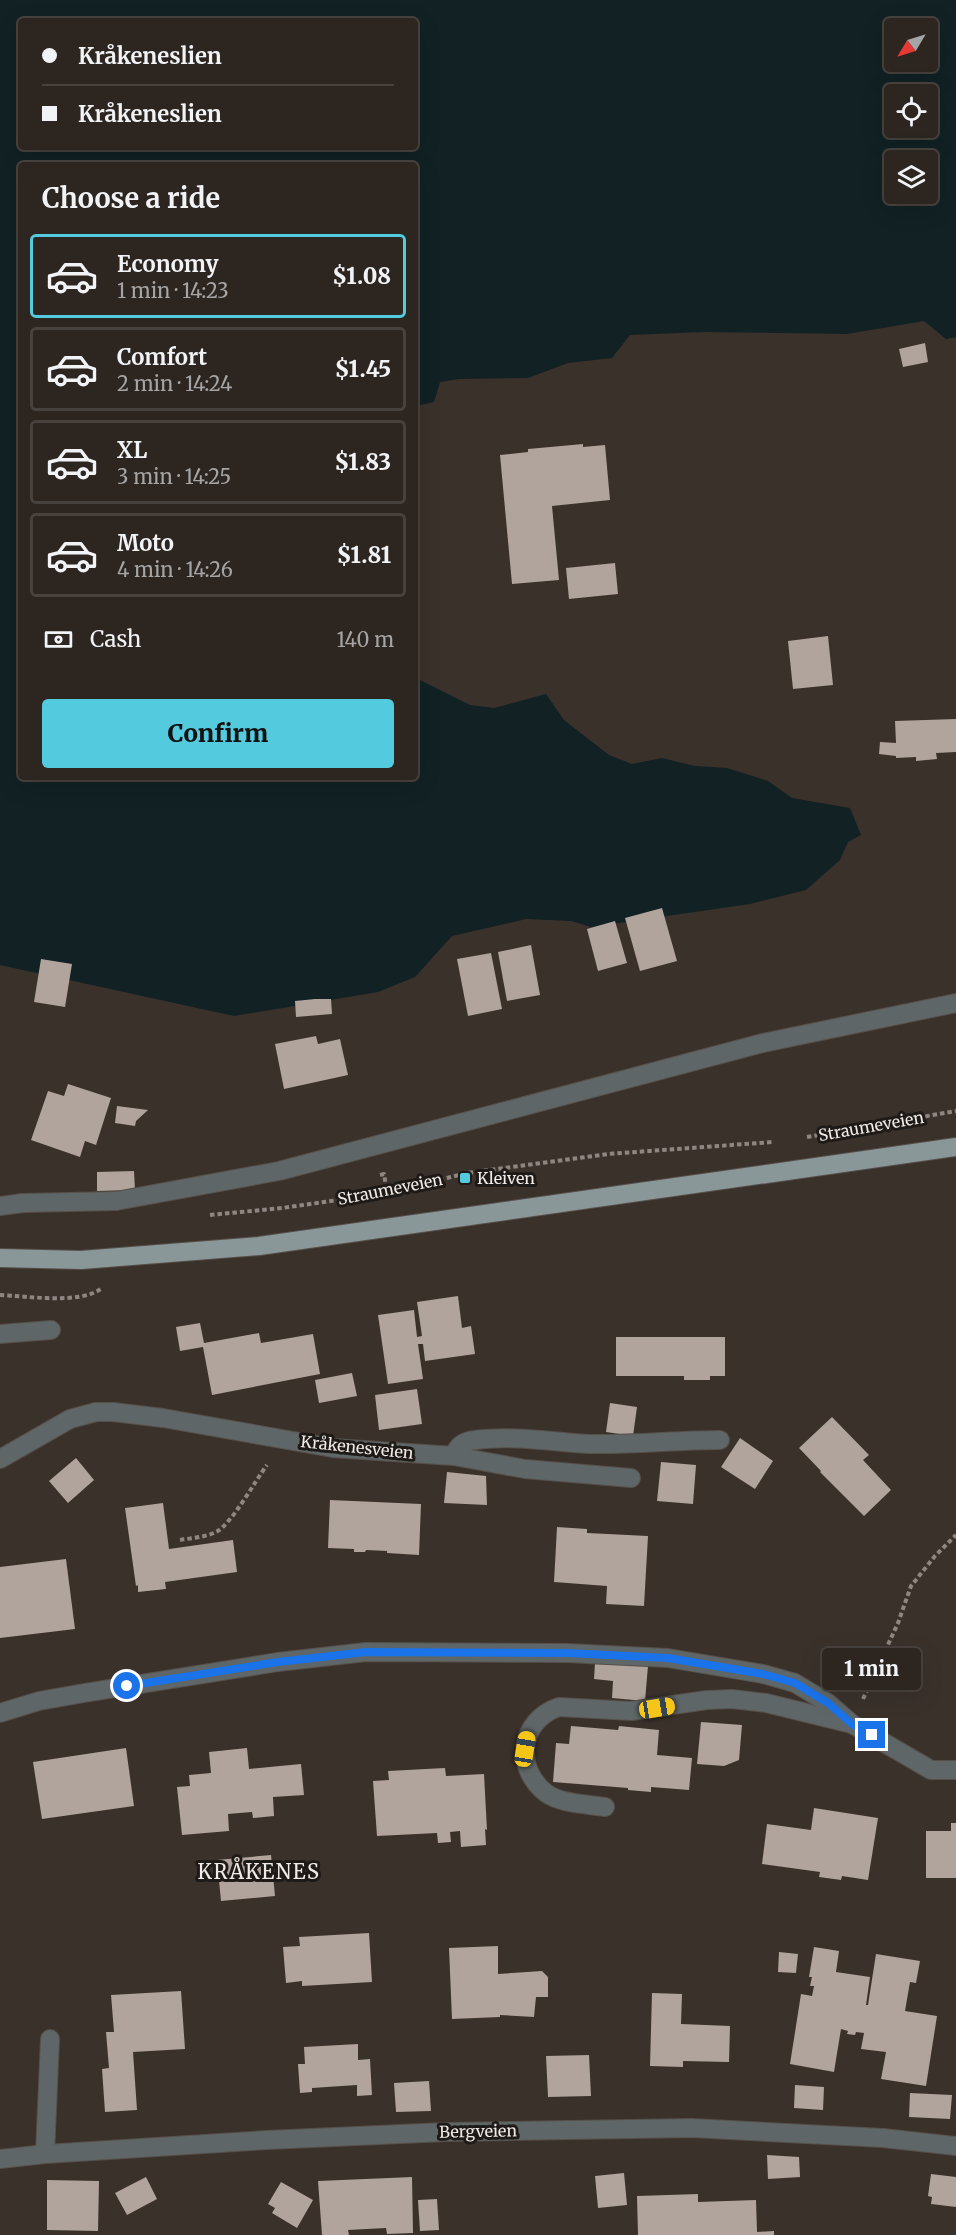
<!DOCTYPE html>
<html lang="en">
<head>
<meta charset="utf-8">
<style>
  :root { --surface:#2c2520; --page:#38312d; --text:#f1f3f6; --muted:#a6a5a5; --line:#48423e; --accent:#54cade }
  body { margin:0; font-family:Merriweather,serif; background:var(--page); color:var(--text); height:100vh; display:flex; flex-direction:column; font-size:22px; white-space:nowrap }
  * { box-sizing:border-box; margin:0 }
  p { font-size:20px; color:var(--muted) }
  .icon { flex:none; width:33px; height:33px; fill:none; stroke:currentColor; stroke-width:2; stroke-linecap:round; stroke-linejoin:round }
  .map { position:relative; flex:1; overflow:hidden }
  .drawer { position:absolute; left:18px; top:162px; width:400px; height:618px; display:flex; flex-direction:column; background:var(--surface); border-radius:6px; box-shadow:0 6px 24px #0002,0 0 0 2px var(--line) }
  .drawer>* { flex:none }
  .hud { position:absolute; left:18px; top:18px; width:400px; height:132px; border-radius:6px; box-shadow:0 6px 24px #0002,0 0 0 2px var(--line); display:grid; align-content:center; height:132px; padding:0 24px; background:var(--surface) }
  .needle { width:39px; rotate:232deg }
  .fabs { position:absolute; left:884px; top:18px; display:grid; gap:12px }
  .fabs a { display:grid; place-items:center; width:54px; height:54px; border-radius:6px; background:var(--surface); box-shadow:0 6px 24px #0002,0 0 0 2px var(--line); font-size:30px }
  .end { position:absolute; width:27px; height:27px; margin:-14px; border:8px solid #1a73e8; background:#fff; box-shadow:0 0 0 3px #fff }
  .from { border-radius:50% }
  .bubble { position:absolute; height:42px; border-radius:6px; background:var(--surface); box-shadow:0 6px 24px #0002,0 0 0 2px var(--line); font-size:20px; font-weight:800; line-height:42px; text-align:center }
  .car { position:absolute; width:18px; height:36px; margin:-18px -9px; border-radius:8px; box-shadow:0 0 4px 2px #0007; background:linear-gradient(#f5c518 24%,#345 0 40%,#f5c518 0 76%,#345 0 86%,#f5c518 0) }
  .hud b { display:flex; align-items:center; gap:21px; height:57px; font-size:22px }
  .hud b+b { border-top:2px solid var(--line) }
  .hud i { width:15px; height:15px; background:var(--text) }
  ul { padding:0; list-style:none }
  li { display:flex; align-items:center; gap:18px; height:84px; margin:0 12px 9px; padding:0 12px; border:3px solid var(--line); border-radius:6px }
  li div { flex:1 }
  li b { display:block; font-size:22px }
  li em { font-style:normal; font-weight:800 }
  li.active { border-color:var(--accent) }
  li>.icon { width:54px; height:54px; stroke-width:1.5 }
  h2 { padding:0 24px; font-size:27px; line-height:72px }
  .pay { display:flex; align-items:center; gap:15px; height:66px; padding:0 24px; font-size:22px }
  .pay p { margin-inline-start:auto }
  .primary-button { display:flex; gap:12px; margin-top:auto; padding:12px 24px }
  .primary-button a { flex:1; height:69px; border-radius:6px; background:var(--accent); color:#111; font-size:24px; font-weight:800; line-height:69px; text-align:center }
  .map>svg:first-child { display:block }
</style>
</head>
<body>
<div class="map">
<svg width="956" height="2235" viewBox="0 0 956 2235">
  <rect width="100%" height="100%" fill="#3a312b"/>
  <path fill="#112124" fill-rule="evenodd" d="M0,0H956V337L946,339L924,321L847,334L704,332L630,335L612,358L568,363L528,378L459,379L440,382L434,402L416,406V165H21V777H416V678L470,705L494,708L546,694L564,720L609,755L632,764L662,758L695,766L727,768L768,781L792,798L850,808L861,835L848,842L840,860L806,890L750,904L591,927L571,921L526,919L452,936L415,977L378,992L234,1016L0,965ZM21,21H416V147H21ZM894,28H927V62H894ZM894,94H927V128H894ZM894,160H927V194H894Z"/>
  <g fill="#b0a49c">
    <polygon points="925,343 928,362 903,367 899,349"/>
    <polygon points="583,444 583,447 605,445 610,500 552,506 559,580 512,584 500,455 528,452 528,449"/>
    <polygon points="615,563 618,594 569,599 566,568"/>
    <polygon points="828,636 833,685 793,689 788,641"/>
    <polygon points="956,719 956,752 936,753 937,759 916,761 916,757 896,758 896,756 879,754 880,742 896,743 895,721"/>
    <polygon points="662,908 677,961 640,971 625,918"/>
    <polygon points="615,921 627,963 598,971 587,929"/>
    <polygon points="531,945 540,995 507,1001 498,952"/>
    <polygon points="491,953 502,1009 468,1016 457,959"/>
    <polygon points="41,959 72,964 65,1007 34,1002"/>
    <polygon points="315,999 331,999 332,1014 296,1017 295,1001"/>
    <polygon points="316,1036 318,1044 340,1039 348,1075 284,1089 275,1044"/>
    <polygon points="68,1084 111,1098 96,1145 85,1141 80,1157 31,1140 48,1091 64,1096"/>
    <polygon points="117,1106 148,1110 136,1121 135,1126 115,1123"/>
    <polygon points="134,1171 135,1190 97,1191 97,1172"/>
    <polygon points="458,1296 462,1328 471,1326 475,1354 425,1361 423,1344 418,1344 423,1379 388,1384 378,1315 414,1310 417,1337 422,1336 417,1302"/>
    <polygon points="200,1323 204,1343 259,1333 261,1343 313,1334 320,1374 212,1395 203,1347 180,1351 176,1327"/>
    <polygon points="616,1337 725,1337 725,1376 710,1376 710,1380 684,1380 684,1376 616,1376"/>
    <polygon points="352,1373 357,1396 319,1403 315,1380"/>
    <polygon points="417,1389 422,1424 379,1430 375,1395"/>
    <polygon points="610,1403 637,1407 633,1436 606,1432"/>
    <polygon points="832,1417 869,1455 863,1460 891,1490 864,1516 820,1472 821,1471 799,1448"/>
    <polygon points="740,1438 773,1461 755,1489 721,1467"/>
    <polygon points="76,1458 94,1480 68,1503 49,1481"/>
    <polygon points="661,1462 696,1465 693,1504 657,1501"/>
    <polygon points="447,1472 486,1476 487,1505 444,1503"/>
    <polygon points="330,1500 421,1504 419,1555 387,1553 387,1551 366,1550 365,1552 354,1552 354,1549 328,1548"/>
    <polygon points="163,1503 169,1549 233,1540 237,1572 165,1582 166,1589 138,1592 138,1585 136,1586 125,1508"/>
    <polygon points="557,1527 587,1529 587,1533 648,1536 644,1606 606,1604 607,1586 554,1582"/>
    <polygon points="66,1559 75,1629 0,1638 0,1567"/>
    <polygon points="595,1663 648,1666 645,1701 612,1698 613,1681 594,1679"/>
    <polygon points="701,1722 742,1725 739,1760 724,1766 697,1764"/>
    <polygon points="571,1726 618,1730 619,1726 659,1730 657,1755 692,1758 689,1790 651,1787 651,1792 628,1790 628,1788 553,1782 556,1743 569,1744"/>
    <polygon points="126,1748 134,1806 42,1819 33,1762"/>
    <polygon points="247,1748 249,1769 301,1764 304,1795 273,1797 274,1816 253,1818 252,1812 228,1814 229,1831 182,1835 177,1787 190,1786 189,1775 211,1773 209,1752"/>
    <polygon points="445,1768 446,1776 484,1774 487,1830 485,1829 486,1845 461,1847 460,1831 450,1832 451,1842 438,1843 437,1833 377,1836 373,1781 389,1780 388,1771"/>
    <polygon points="814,1808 878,1818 868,1880 842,1876 841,1880 819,1877 820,1872 762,1864 767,1824 811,1830"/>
    <polygon points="951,1823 956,1823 956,1878 926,1878 926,1831 951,1831"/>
    <polygon points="271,1855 275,1896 221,1901 217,1860"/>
    <polygon points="369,1933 372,1982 302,1986 302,1981 286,1983 283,1947 300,1946 299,1937"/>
    <polygon points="498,1946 498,1974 542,1971 548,1977 548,1997 536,1997 534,2017 500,2015 500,2017 452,2019 449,1948"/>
    <polygon points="814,1947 839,1951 836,1972 870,1977 866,2005 868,2005 876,1954 920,1961 916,1983 910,1982 905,2011 937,2016 926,2086 881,2079 886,2052 861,2049 864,2033 856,2032 855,2035 847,2034 848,2031 841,2029 834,2072 790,2064 801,1994 812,1996 814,1986 810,1986 812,1977 809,1977"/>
    <polygon points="779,1952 798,1954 796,1973 778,1972"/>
    <polygon points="181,1991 185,2049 133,2052 137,2110 105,2112 102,2069 109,2068 106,2032 114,2032 111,1995"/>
    <polygon points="652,1993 682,1994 681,2024 730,2026 729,2062 683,2061 683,2067 650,2066"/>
    <polygon points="358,2044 358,2060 370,2059 372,2095 357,2096 357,2085 312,2088 312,2092 300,2093 298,2064 305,2064 304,2047"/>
    <polygon points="589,2055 591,2096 548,2097 546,2056"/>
    <polygon points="429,2081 431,2111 396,2112 394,2083"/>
    <polygon points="795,2085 824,2087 823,2110 794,2108"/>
    <polygon points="910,2093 952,2095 950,2119 909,2117"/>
    <polygon points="767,2155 799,2157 800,2177 768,2179"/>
    <polygon points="624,2173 627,2205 598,2208 595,2176"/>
    <polygon points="931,2174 956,2177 956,2207 931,2204 932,2197 928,2196"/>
    <polygon points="146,2177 157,2199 127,2215 115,2193"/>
    <polygon points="412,2177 413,2233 387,2234 386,2228 348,2230 349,2235 322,2235 318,2181"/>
    <polygon points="47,2180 99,2181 98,2231 47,2230"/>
    <polygon points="281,2182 313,2200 297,2228 272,2213 275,2208 268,2204"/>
    <polygon points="698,2194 698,2202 756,2200 757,2232 774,2231 774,2235 638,2235 637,2196"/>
    <polygon points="437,2199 439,2230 420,2231 418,2200"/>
  </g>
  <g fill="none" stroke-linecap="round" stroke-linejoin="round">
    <defs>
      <g id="lane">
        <polyline points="0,1206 23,1203 116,1201"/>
        <polyline points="0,1334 51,1330"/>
        <path d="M631,1478L525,1469L454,1456C457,1446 464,1441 475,1440C513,1435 553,1442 591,1444C634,1445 677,1440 720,1440"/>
        <path d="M605,1807C586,1804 561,1804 546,1793C513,1767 520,1720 559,1707L631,1711L707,1700L732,1699L766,1703L852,1724"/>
        <polyline points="45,2154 50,2039"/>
      </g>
      <g id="street">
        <polyline points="116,1201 279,1171 763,1043 956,1003"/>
        <polyline points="0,1459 70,1419 96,1412 113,1412 163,1418 333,1448 454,1456"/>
        <polyline points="0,1713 39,1701 84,1693 278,1662 366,1652 567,1653 668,1658 763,1674 795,1683 828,1703 852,1724 931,1770 956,1770"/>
        <polyline points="0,2159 45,2154 267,2140 446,2132 692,2128 883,2138 956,2146"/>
      </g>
      <polyline id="primary" points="0,1258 81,1260 259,1246 956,1147"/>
    </defs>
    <use href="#lane" stroke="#574f49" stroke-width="20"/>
    <use href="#street" stroke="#574f49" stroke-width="20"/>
    <use href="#primary" stroke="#574f49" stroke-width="20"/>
    <g stroke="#8f8681" stroke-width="4" stroke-dasharray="4.5 3" stroke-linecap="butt">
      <polyline points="807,1137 956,1111"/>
      <polyline points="380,1175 384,1174 387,1193"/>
      <polyline points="210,1215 282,1208 387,1193 467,1173 608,1154 773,1142"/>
      <path d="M0,1295C27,1296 81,1305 102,1288"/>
      <path d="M180,1540C192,1538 206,1537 216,1532C231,1525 255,1481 267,1465"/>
      <polyline points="863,1699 898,1623 911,1586 935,1556 956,1535"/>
    </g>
    <use href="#lane" stroke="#5f6667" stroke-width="18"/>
    <use href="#street" stroke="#5f6667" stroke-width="18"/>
    <use href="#primary" stroke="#8a9799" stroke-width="18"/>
  </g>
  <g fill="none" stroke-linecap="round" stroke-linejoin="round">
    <polyline stroke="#1a73e8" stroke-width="8" points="127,1686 278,1662 366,1652 567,1653 668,1658 763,1674 795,1683 828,1703 852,1724 872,1735"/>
  </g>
  <rect fill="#54cade" stroke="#1e1a17" stroke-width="2" x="459" y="1172" width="12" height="12" rx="3"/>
  <g text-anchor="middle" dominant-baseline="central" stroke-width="6" stroke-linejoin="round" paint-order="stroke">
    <g font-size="16" fill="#f1eae6" stroke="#1e1a17">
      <text transform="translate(871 1126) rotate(-10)">Straumeveien</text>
      <text transform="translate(390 1189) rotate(-11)">Straumeveien</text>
      <text transform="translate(357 1447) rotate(6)">Kråkenesveien</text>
      <text transform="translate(478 2131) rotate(-1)">Bergveien</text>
    </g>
    <g font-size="16" fill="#f1eae6" stroke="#1e1a17" text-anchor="start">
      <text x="477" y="1178">Kleiven</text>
    </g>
    <g font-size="20" letter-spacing="1.5" fill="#f1eae6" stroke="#1e1a17">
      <text x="259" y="1871">KRÅKENES</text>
    </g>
  </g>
</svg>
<div class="fabs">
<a><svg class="needle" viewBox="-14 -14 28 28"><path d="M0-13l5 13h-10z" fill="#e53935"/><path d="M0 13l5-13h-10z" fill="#a6a5a5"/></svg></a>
<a><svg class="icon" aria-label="locate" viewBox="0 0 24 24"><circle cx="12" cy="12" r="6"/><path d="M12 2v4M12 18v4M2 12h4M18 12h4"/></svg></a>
<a><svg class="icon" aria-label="layers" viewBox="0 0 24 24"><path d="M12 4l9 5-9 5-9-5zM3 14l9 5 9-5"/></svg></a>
</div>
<i class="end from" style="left:127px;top:1686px"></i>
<i class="end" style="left:872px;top:1735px"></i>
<div class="bubble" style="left:822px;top:1648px;width:99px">1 min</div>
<i class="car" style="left:657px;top:1708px;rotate:81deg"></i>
<i class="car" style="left:525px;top:1749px;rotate:9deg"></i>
<div class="hud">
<b><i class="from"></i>Kråkeneslien</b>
<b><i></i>Kråkeneslien</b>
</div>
<section class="drawer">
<h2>Choose a ride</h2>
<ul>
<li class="active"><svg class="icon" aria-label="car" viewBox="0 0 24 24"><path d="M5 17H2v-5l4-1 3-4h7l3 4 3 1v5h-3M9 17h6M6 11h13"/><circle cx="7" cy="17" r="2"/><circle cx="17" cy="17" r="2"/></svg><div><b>Economy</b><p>1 min · 14:23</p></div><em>$1.08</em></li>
<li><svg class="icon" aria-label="car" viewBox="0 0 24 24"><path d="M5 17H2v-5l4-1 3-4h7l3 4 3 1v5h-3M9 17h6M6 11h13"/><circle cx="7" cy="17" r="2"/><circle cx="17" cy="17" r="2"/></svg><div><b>Comfort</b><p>2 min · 14:24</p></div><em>$1.45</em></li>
<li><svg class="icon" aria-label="car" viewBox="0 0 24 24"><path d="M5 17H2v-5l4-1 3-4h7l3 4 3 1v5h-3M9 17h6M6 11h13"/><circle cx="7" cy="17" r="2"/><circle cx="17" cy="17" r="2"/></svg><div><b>XL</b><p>3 min · 14:25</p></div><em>$1.83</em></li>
<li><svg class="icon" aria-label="car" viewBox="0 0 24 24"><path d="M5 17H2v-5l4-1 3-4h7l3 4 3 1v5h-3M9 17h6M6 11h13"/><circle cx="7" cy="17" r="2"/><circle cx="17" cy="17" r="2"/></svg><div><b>Moto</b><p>4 min · 14:26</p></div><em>$1.81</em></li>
</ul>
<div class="pay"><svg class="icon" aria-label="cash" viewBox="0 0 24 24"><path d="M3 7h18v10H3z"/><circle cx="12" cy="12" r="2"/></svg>Cash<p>140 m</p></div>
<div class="primary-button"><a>Confirm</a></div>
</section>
</div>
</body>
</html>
